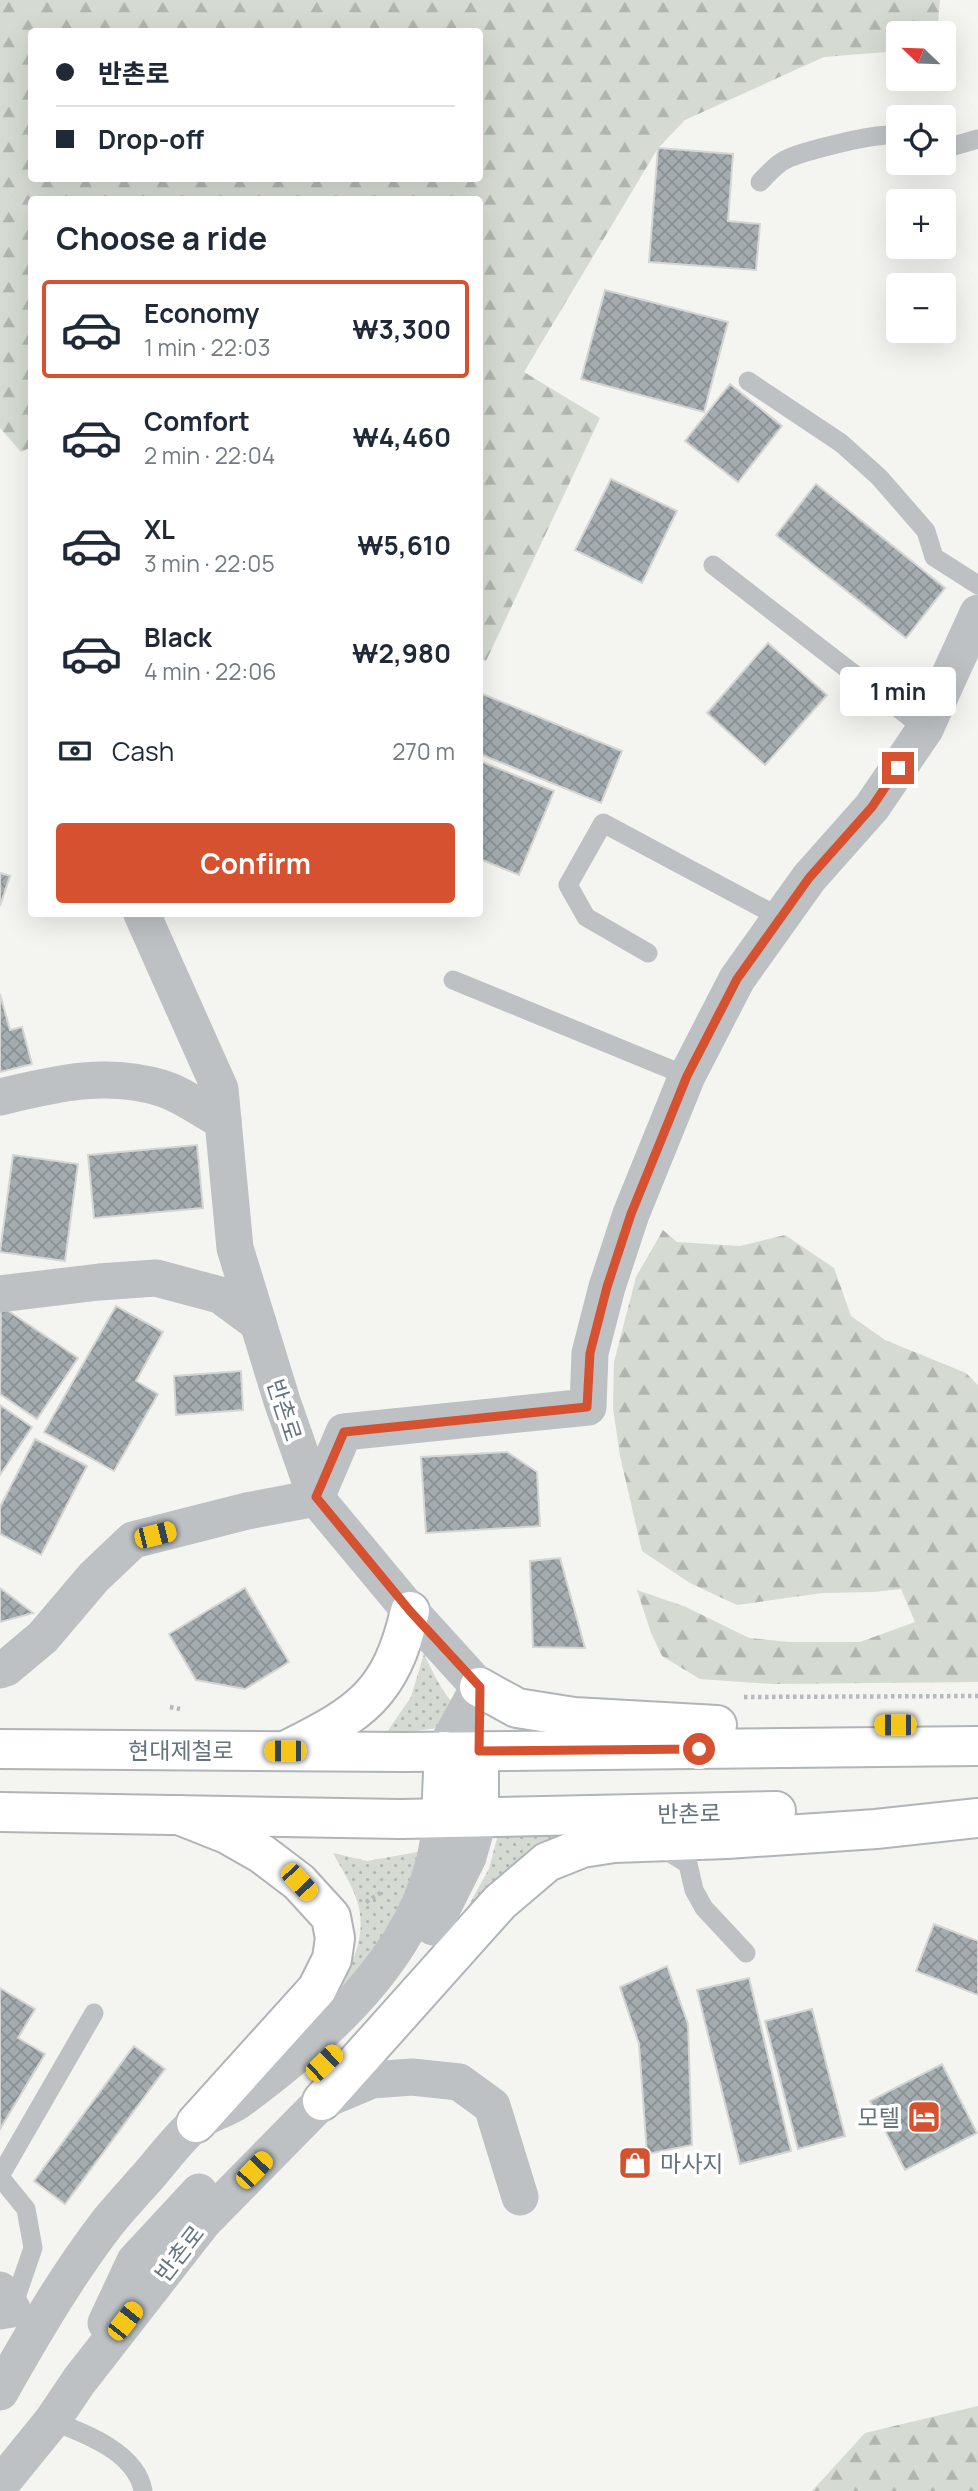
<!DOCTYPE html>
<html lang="en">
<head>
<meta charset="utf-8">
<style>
  :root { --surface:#fff; --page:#f6f6f7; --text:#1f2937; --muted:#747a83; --line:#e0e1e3; --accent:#d5512f }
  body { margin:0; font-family:Manrope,"Noto Sans KR",sans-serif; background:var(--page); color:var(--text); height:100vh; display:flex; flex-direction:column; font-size:26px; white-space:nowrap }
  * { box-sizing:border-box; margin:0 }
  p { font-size:23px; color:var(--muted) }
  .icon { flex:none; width:38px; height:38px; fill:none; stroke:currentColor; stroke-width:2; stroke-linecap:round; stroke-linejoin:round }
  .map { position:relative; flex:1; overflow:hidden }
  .side { position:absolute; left:28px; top:196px; width:455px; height:721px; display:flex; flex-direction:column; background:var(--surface); border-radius:7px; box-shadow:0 7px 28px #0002 }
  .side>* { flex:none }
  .guide { position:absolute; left:28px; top:28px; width:455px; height:154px; border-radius:7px; box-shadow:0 7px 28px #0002; display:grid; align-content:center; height:154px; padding:0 28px; background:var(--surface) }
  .needle { width:46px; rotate:293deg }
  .fabs { position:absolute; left:886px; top:21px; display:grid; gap:14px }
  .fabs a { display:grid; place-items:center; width:70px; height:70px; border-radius:7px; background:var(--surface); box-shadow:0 7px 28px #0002; font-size:35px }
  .end { position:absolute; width:32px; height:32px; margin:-16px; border:9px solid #d5512f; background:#fff; box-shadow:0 0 0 4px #fff }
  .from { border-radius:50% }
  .bubble { position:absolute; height:49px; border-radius:7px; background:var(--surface); box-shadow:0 7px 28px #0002; font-size:23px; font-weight:700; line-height:49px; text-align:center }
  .car { position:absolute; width:21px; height:42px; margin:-21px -10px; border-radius:9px; box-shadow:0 0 5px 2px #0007; background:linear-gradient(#f5c518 24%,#345 0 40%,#f5c518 0 76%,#345 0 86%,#f5c518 0) }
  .guide b { display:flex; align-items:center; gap:24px; height:66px; font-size:26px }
  .guide b+b { border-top:2px solid var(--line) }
  .guide i { width:18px; height:18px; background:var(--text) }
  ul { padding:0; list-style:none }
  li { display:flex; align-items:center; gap:21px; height:98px; margin:0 14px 10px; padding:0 14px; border:4px solid transparent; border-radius:7px }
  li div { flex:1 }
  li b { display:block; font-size:26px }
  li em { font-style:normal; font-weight:700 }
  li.active { border-color:var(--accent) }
  li>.icon { width:63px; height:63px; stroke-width:1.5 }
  h2 { padding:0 28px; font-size:32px; line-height:84px }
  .pay { display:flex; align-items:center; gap:18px; height:77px; padding:0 28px; font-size:26px }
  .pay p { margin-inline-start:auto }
  .button { display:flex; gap:14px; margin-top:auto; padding:14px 28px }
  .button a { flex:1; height:80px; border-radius:7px; background:var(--accent); color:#fff; font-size:28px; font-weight:700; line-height:80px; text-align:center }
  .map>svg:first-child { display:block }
</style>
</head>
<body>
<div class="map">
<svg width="978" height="2491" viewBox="0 0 978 2491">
  <defs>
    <pattern id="green-dots" width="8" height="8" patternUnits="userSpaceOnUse" patternTransform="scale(1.75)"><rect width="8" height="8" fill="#d5dad2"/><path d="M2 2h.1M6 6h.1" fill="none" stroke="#b0b5b0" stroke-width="1.8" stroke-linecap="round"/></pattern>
    <pattern id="forest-firs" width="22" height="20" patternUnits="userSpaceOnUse" patternTransform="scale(1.75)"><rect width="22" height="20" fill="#d5dad2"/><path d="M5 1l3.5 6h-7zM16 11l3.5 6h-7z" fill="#b0b5b0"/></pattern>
    <pattern id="building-cross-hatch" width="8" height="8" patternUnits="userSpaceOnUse" patternTransform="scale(1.75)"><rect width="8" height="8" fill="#a4acb0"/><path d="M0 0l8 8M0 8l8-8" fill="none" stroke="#899194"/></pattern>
  </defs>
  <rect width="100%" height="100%" fill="#f4f4f0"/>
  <g fill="url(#green-dots)">
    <path d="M424,1654C439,1685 446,1701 475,1723L385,1735L411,1697Z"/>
    <polygon points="642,1826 447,1944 489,1869 497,1838"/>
    <path d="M423,1851L390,1942L317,2017C339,1984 368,1951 359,1908C355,1889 342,1870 333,1853L367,1861Z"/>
  </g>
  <g fill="url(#forest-firs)" fill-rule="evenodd">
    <path d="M0,0H940L937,33H898V51L824,57L685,120L658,148L524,372L600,418L486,661L480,659V200H32V447L21,452L0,428ZM32,32H480V178H32Z"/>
    <polygon points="663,1230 677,1242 740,1246 785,1235 834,1268 851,1316 885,1340 966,1373 978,1385 978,1682 773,1684 700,1679 662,1656 651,1633 637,1590 686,1607 749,1638 788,1642 860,1642 915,1622 901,1589 873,1592 822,1593 737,1605 690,1583 642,1551 620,1456 613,1408 614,1362 636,1277"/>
    <polygon points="978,2406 978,2491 812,2491 865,2433"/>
  </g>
  <g fill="url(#building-cross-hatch)" stroke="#d5d5d3" stroke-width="2">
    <polygon points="658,148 733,154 728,221 760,224 756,270 649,262"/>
    <polygon points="605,290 728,322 704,412 581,379"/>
    <polygon points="730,384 782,426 738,482 685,441"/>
    <polygon points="611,479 677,511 642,583 575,550"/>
    <polygon points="816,484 945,588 906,638 776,535"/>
    <polygon points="768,643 827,695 765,765 707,713"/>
    <polygon points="480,693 622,751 601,803 480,754"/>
    <polygon points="480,761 554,791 519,875 480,859"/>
    <polygon points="0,873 10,876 0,906"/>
    <polygon points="0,994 10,1030 22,1027 32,1064 0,1072"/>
    <polygon points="197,1145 203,1208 94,1218 88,1155"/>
    <polygon points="13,1155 78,1164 65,1261 0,1252"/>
    <polygon points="1,1306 78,1358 37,1419 0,1394"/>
    <polygon points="116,1306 163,1332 136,1381 158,1394 114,1471 44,1432"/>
    <polygon points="241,1371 243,1410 176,1415 174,1376"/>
    <polygon points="0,1405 32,1427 0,1475"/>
    <polygon points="35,1439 87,1466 41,1555 0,1534 0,1507"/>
    <polygon points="507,1452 537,1472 540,1526 426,1533 421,1457"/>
    <polygon points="560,1558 585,1648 533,1647 530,1561"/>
    <polygon points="0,1588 33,1613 0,1622"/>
    <polygon points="245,1588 289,1662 245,1689 196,1680 169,1634"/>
    <polygon points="934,1924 978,1941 978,1995 916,1971"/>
    <polygon points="667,1966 688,2024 692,2145 647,2154 639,2044 620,1987"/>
    <polygon points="749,1978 791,2151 740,2164 697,1990"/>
    <polygon points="0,1988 35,2009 18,2038 45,2054 0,2129"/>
    <polygon points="812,2009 845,2136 798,2149 765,2021"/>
    <polygon points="134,2046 165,2069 65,2204 34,2181"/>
    <polygon points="942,2064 977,2133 905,2170 870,2101"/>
  </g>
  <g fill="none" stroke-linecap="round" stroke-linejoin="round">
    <defs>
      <g id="secondary">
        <polyline points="479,1687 517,1708 574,1717 717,1725"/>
        <polyline points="479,1751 479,1817"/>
        <polyline points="404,1752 978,1746"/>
        <polyline points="441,1818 444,1751"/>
        <polyline points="401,1819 776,1811"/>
        <polyline points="322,2101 500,1902 547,1862 582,1848 614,1843 727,1839 876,1829 978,1818"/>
      </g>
      <g id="highway">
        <polyline points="0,1749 404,1752"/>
        <path d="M289,1749C361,1713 391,1694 410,1611"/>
        <polyline points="0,1812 401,1819"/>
        <polyline points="179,1815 227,1834 262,1854 299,1882 331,1917 335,1938 332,1959 317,1989 196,2123"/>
      </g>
    </defs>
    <use href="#secondary" stroke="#b0b5b8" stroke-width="42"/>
    <use href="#highway" stroke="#b0b4b6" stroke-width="42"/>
    <g stroke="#b7babc" stroke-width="4.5" stroke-dasharray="3.5 3.5" stroke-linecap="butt">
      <polyline points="744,1697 978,1696"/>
      <polyline points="170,1707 180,1709"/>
      <polyline points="366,1902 382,1892"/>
    </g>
    <g stroke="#bdc1c4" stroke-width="19">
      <polyline points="943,149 978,139"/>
      <path d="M760,182C767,175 776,164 785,160C799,152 885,130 898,136"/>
      <polyline points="748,381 841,443 879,477 926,531 934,557 978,585"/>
      <polyline points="713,565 925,729"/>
      <polyline points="648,953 586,917 568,885 603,823 781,918"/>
      <polyline points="453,980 687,1076"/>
      <polyline points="662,1848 688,1864 694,1890 704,1908 746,1953"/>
      <polyline points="0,2176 94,2013"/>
      <polyline points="0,2177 26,2209 33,2248 12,2309"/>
      <path d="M52,2421C85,2433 137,2453 143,2491"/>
    </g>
    <g stroke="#bdc1c4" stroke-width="37">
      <polyline points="142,914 220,1089 235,1248 282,1401 316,1498 410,1611 479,1687"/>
      <path d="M0,1097C54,1084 106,1071 161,1088C180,1093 204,1111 223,1121"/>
      <polyline points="0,1294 99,1282 156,1278 220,1295 258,1323"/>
      <polyline points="0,1670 6,1668 43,1637 94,1577 133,1540 247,1511 316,1498 344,1432 588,1407 590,1353 607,1287 631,1214 687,1076 737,979 809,878 872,807 925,729 978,613"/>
      <polyline points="444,1751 479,1687"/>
      <polyline points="433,1927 468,1857 479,1817"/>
      <polyline points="0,2290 12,2309 0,2311"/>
      <polyline points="106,2323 135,2261 199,2192"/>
      <path d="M0,2392C33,2334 67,2275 108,2222C121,2206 136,2190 150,2174C164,2158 179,2137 196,2123C208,2114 225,2110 238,2101C331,2033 434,1942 441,1818"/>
      <polyline points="0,2485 52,2421 79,2381 203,2222 322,2101 372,2080 412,2077 459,2082 492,2106 520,2197"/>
    </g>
    <use href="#secondary" stroke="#fff" stroke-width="38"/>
    <use href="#highway" stroke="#fff" stroke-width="38"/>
  </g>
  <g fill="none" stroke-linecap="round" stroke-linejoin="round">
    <polyline stroke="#d5512f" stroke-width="9" points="699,1749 479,1751 480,1687 410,1611 316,1497 344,1432 587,1407 590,1353 607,1287 631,1214 687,1076 737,979 809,878 872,807 898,768"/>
  </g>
  <defs>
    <symbol id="hotel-square" viewBox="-11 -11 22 22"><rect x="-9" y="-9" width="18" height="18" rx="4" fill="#d5512f" stroke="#fff"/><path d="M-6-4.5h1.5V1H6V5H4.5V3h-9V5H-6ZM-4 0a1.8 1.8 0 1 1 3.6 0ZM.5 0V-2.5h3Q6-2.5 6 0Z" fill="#fff"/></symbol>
    <symbol id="shop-square" viewBox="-11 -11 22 22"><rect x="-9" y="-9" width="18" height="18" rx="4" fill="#d5512f" stroke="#fff"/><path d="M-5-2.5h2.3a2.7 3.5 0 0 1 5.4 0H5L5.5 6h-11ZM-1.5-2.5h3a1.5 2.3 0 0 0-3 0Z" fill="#fff"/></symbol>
  </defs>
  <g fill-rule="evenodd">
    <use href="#hotel-square" x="905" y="2098" width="38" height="38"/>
    <use href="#shop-square" x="616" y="2144" width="38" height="38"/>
  </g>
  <g text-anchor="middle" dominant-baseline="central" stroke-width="7" stroke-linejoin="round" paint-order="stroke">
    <g font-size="23" fill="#65747f" stroke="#fff">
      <text transform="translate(285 1410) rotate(72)">반촌로</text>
      <text x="181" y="1750">현대제철로</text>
      <text transform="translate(689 1813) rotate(-1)">반촌로</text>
      <text transform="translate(179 2253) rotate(-52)">반촌로</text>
    </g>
    <g font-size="23" fill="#65747f" stroke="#fff" text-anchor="end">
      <text x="900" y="2117">모텔</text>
      <text x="660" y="2163" text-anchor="start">마사지</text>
    </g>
  </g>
</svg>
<div class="fabs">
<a><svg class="needle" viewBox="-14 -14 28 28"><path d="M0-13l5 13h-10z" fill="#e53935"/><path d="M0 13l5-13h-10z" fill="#747a83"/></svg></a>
<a><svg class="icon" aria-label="locate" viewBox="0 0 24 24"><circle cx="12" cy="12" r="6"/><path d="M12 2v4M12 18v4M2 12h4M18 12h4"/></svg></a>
<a>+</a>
<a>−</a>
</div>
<i class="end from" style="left:699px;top:1749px"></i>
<i class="end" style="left:898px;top:768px"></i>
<div class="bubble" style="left:840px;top:667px;width:116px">1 min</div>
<i class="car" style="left:155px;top:1535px;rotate:76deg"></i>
<i class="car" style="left:895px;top:1725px;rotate:270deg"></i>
<i class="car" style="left:285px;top:1751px;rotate:270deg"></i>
<i class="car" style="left:299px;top:1882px;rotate:137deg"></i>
<i class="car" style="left:324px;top:2063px;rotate:46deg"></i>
<i class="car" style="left:254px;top:2170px;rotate:44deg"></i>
<i class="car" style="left:125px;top:2321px;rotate:38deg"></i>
<div class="guide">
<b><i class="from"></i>반촌로</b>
<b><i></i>Drop-off</b>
</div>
<section class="side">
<h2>Choose a ride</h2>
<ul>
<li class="active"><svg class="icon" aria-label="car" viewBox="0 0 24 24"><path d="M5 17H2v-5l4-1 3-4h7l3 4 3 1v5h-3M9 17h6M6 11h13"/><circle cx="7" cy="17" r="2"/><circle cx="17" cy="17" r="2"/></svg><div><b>Economy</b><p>1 min · 22:03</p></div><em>₩3,300</em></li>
<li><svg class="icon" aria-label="car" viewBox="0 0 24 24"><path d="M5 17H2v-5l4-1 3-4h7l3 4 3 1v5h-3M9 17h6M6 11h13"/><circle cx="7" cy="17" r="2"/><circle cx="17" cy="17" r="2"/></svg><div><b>Comfort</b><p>2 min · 22:04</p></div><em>₩4,460</em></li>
<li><svg class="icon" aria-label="car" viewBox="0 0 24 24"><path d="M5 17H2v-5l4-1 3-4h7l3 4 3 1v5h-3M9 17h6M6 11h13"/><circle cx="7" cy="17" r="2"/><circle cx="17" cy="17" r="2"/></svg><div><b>XL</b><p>3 min · 22:05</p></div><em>₩5,610</em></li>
<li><svg class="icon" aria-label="car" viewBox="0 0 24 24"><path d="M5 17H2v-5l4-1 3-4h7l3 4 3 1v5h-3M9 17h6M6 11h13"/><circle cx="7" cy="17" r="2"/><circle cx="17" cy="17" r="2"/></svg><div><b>Black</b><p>4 min · 22:06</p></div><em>₩2,980</em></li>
</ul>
<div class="pay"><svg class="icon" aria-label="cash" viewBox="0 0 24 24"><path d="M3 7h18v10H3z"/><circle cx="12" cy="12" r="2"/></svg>Cash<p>270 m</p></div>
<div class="button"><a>Confirm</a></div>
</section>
</div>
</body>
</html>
